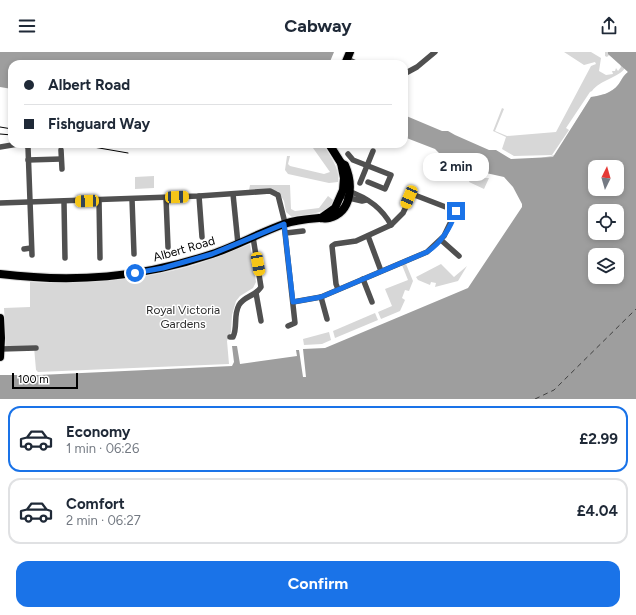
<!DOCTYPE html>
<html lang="en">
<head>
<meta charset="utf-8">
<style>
  :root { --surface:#fff; --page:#f6f6f7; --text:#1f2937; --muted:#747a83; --line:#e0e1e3; --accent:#1a73e8 }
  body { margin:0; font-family:Figtree,sans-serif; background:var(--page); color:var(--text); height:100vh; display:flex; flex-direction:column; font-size:15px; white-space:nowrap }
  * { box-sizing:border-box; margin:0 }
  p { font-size:13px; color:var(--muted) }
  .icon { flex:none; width:22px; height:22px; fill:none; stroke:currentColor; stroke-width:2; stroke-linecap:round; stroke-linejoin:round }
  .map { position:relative; height:347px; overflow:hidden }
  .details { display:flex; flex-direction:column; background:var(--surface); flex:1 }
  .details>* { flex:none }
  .guide { position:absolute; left:8px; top:8px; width:400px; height:88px; border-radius:12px; box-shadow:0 2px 6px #0003; display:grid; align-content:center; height:88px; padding:0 16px; background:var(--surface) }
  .needle { width:26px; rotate:5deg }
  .buttons { position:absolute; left:588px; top:108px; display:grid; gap:8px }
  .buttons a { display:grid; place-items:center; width:36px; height:36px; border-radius:8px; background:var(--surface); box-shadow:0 2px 6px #0003; font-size:20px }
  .scale { position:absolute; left:12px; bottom:10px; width:66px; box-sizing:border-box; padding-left:4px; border:2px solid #000; border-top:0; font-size:11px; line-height:14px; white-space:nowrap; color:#000; -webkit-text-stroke:3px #fff; paint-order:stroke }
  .end { position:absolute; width:18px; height:18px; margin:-9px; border:5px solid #1a73e8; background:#fff; box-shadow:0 0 0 2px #fff }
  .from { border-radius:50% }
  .bubble { position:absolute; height:28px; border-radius:12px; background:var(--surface); box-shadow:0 2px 6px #0003; font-size:13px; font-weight:700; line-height:28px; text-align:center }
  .car { position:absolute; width:12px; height:24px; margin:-12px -6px; border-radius:5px; box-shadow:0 0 3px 1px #0007; background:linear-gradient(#f5c518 24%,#345 0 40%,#f5c518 0 76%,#345 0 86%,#f5c518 0) }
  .guide b { display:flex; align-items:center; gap:14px; height:38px; font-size:15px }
  .guide b+b { border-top:1px solid var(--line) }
  .guide i { width:10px; height:10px; background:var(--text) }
  ul { padding:7px 0 0; list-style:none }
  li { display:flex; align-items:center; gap:12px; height:66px; margin:0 8px 6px; padding:0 8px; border:2px solid var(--line); border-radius:12px }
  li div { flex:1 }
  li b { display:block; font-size:15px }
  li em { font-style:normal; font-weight:700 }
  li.on { border-color:var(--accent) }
  li>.icon { width:36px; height:36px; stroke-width:1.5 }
  .button { display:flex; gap:8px; margin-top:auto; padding:8px 16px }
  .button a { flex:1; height:46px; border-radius:12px; background:var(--accent); color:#fff; font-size:16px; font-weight:700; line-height:46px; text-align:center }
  header { display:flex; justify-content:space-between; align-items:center; height:52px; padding:0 16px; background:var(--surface); font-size:18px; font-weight:700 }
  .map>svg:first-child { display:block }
</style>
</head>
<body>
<header><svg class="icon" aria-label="menu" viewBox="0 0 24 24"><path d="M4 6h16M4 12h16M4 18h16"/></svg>Cabway<svg class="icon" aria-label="share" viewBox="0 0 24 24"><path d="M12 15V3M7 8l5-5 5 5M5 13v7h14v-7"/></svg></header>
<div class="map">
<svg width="636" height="347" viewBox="0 0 636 347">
  <rect width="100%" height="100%" fill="#fff"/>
  <g fill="#d7d7d7">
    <path d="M564,0H591L601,6L599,19L606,23L613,22L612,19H615L616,16L618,19L621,15L620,11L609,3L607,5L605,4V0H636L595,115L541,106L555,103L591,45C600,44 612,41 618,33C622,28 622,24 628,20L625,16C620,25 600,28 592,39L590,40L566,76L569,78L552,103L514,104L502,97L506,85L493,79L502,56L504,57L495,79L507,84L556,80L591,14L596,12L595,10L584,13Z"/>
    <path d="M314,92H323C329,102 341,118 338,130L329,131L288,122L285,118L287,104H290L288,112L290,114L324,122L330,120L313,96L316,94Z"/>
    <polygon points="473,119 485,124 485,126 489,126 484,137 469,130"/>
    <polygon points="154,124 154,136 135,137 135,125"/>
    <path d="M250,133H290L291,157L295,159L319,156L328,144L333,148C330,163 304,162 292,165L286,160L284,149L278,139L249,138Z"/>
    <path d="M250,192L256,230L253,236L240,244L236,249L232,263L231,280L227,289L229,312L38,320L36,318L34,295L6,296L4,256L30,255V230C83,232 135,229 187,215C208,209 229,200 250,192Z"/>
    <polygon points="406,212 413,229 409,239 405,238 402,246 405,248 400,259 381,267 378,260 392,254 385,237 408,228 402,213"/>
    <polygon points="441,212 454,225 467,214 458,229 435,235 436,231 431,230 430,233 418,228 416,225"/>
    <polygon points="375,261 378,268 335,286 333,279"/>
    <polygon points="329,280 331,288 322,292 304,293 303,287"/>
  </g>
  <g fill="#9e9e9e" fill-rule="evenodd">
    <polygon points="0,0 334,0 329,12 12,12 12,37 0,35"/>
    <path d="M608,0H636V347H0V323H39L232,314L234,310L232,294H237L240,312L297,304L296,298H299L303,325H306L303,297L325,296L468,236L522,155V152L513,135L504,125L486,121L482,116L447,102H440L435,97L404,85V63L442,79H448L455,83L489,98H496L511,107L553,105L591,45C600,44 612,41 618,33C622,28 622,25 628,20L608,2ZM595,115H617V137H595ZM595,159H617V181H595ZM595,203H617V225H595Z"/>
  </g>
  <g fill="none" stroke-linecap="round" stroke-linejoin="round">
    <polyline stroke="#3f3f3f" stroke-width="1" stroke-dasharray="5 4" stroke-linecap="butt" points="535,347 554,338 636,257"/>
    <defs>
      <g id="highway">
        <polyline points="345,12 350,0"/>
        <polyline points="321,166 335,156 343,138 344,126 341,111"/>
        <path d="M0,222C74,231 141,226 212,202C236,194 259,181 284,172C295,168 308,167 320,166C323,166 326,167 329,166C353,160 353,131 345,113L341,111L329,92"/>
        <polyline points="0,266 1,286 0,305"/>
      </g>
    </defs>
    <use href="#highway" stroke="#dbdbdb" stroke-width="10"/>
    <g stroke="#505050" stroke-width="5.5">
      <polyline points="347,7 358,12"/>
      <polyline points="404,22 417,15 435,0"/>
      <polyline points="24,92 28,95 32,203"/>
      <polyline points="0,95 18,92"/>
      <polyline points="61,98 62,117"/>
      <polyline points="348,102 353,108 391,123 385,137 368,130"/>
      <polyline points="28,108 61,107"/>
      <polyline points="360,131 373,99"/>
      <path d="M348,139C366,145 382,156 391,173"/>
      <polyline points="233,142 238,192"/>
      <polyline points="199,144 202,185"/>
      <polyline points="345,145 362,149 366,148"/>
      <polyline points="166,146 168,195"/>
      <polyline points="132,147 134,202"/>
      <polyline points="99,148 100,206"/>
      <polyline points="64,150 65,206"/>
      <polyline points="0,151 199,144 270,139 278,143 285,171"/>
      <polyline points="284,172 295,271 288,274"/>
      <polyline points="286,181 303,179"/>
      <polyline points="368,184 381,219"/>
      <polyline points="441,188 459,204"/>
      <polyline points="24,197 31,196"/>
      <polyline points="363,227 372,250"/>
      <polyline points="338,237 336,232 332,194 335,192 356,189 391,173 403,161 412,142"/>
      <polyline points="256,241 261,269"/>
      <polyline points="321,245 327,267"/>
      <polyline points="293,250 321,245 427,200 444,184 456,159 412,142"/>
      <path d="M230,285H233C238,275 233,264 239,253C244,244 256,244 261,235L253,185"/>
      <polyline points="1,297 36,296"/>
    </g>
    <use href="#highway" stroke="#000" stroke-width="8"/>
    <g stroke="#000" stroke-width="1">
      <polyline points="0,75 12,77"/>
      <polyline points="0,82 12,83"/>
      <polyline points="76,92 128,101"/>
    </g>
  </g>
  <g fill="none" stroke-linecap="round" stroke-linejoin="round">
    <path stroke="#1a73e8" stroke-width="5" d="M135,221L163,216L212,202L284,172L293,250L321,245L427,200C442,190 451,175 456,159"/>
  </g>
  <g text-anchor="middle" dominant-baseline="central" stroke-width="3" stroke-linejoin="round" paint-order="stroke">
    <g font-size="12" fill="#000" stroke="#fff">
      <text transform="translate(184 197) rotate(-16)">Albert Road</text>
    </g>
    <g font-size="12" fill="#2e2e2e" stroke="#fff">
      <text x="183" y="258">Royal Victoria<tspan x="183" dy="14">Gardens</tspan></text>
    </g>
  </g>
</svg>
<div class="buttons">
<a><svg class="needle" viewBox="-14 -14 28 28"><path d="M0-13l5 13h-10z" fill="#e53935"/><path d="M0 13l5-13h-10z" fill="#747a83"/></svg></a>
<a><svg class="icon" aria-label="locate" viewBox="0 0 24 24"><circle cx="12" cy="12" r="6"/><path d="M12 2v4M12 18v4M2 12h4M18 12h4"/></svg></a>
<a><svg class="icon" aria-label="layers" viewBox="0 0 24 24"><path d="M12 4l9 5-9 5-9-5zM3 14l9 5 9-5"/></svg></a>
</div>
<div class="scale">100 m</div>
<i class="end from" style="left:135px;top:221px"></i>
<i class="end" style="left:456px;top:159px"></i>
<div class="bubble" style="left:423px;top:101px;width:66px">2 min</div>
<i class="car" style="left:177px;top:145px;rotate:88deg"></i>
<i class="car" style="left:409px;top:145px;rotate:203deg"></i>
<i class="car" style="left:87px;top:149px;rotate:268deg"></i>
<i class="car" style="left:258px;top:212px;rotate:170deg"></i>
<div class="guide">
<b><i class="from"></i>Albert Road</b>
<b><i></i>Fishguard Way</b>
</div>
</div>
<section class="details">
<ul>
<li class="on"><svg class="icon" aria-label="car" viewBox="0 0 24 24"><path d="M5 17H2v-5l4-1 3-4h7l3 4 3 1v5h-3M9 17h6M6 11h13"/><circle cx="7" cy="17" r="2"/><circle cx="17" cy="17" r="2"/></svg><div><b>Economy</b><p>1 min · 06:26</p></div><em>£2.99</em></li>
<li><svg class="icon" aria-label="car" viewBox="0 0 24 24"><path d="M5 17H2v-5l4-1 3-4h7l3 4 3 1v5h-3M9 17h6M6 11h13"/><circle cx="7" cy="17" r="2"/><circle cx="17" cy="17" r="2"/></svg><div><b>Comfort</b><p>2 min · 06:27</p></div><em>£4.04</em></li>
</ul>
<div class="button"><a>Confirm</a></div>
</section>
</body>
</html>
